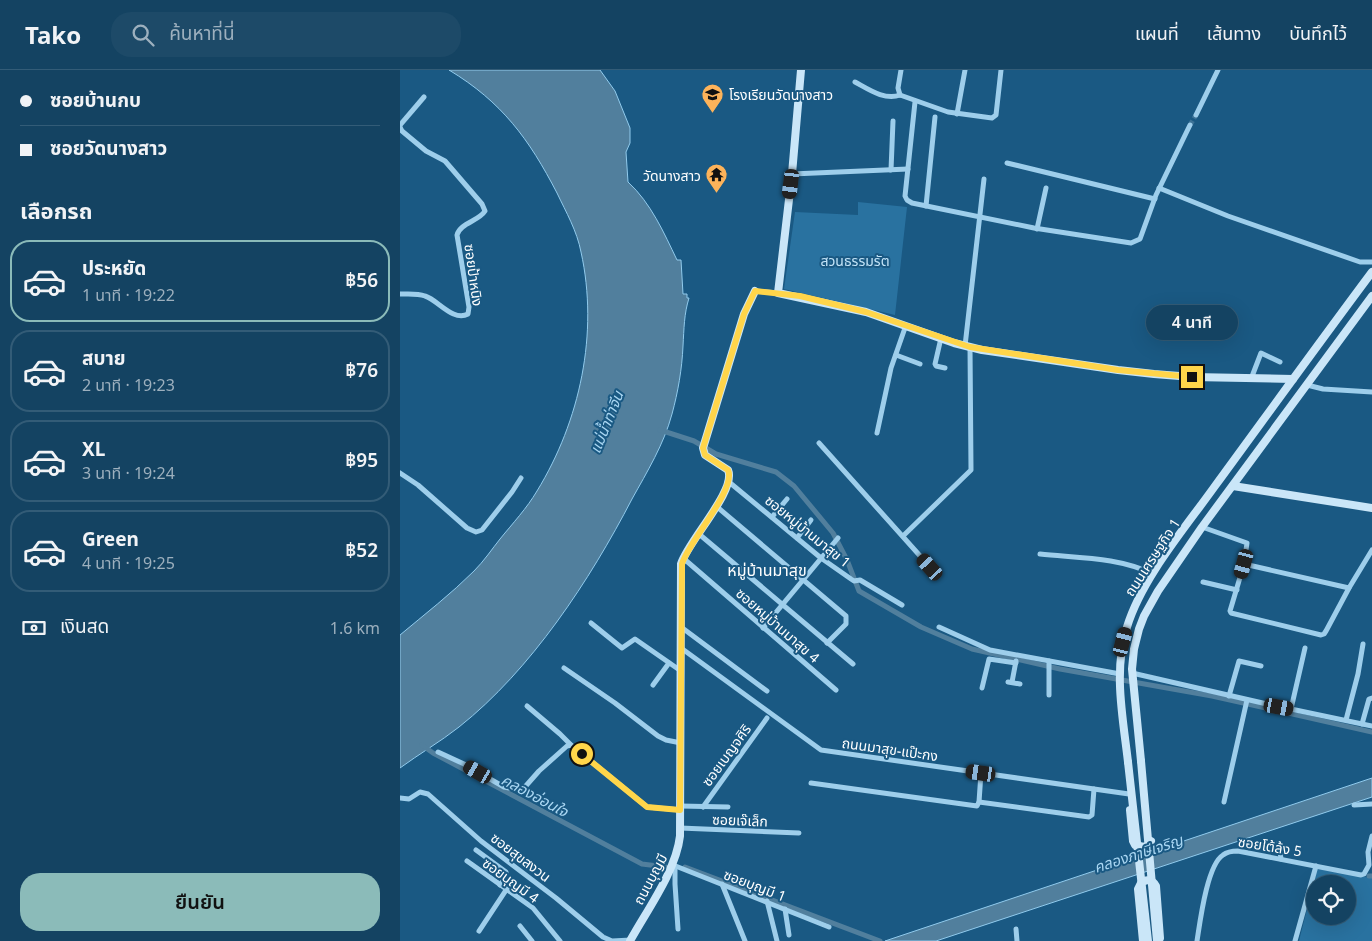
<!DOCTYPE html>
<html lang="th">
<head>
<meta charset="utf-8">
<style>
  :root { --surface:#144362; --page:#1d4a68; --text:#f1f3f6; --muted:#9db0be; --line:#335c77; --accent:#8bbbb9 }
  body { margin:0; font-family:"Noto Sans","Noto Sans Thai",sans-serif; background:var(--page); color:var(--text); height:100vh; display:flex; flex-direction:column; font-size:19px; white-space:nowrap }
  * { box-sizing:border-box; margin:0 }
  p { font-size:16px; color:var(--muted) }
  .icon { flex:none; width:28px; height:28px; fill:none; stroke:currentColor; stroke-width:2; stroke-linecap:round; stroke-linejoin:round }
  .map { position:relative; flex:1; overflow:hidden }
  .side { display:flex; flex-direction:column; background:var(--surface); width:400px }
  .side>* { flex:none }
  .guide { display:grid; align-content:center; height:110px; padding:0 20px; background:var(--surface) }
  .controls { position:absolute; left:906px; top:805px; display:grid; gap:10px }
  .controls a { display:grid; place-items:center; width:50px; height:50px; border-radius:50%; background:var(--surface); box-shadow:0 5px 20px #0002,0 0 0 1px var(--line); font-size:25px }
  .end { position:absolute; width:22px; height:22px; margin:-11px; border:6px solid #ffd54a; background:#111; box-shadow:0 0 0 2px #111 }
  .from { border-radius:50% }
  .bubble { position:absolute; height:35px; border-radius:18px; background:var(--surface); box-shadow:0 5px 20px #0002,0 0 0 1px var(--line); font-size:16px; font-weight:600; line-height:35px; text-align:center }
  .car { position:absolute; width:15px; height:30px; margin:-15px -8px; border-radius:6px; box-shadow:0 0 4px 1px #0007; background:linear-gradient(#222 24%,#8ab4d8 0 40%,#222 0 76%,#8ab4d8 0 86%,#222 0) }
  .guide b { display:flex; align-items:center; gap:18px; height:48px; font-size:19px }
  .guide b+b { border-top:1px solid var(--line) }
  .guide i { width:12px; height:12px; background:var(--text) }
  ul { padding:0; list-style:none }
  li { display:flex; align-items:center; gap:15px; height:82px; margin:0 10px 8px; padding:0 10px; border:2px solid var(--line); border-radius:20px }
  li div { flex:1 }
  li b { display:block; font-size:19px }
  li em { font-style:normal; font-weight:600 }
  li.current { border-color:var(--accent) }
  li>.icon { width:45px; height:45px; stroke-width:1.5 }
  h2 { padding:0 20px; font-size:22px; line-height:60px }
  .pay { display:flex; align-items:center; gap:12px; height:55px; padding:0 20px; font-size:19px }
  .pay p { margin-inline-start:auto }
  .cta { display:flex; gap:10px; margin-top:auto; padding:10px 20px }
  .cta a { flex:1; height:58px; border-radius:20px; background:var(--accent); color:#111; font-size:20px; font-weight:600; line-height:58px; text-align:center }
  header { display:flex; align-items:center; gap:30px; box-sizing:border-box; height:70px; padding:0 25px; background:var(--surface); border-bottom:1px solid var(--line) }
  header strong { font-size:24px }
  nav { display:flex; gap:28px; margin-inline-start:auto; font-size:18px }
  .search { width:350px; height:45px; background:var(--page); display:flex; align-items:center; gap:12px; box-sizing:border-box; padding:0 18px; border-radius:20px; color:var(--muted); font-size:19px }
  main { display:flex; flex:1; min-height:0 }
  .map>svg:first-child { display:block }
</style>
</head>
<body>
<header>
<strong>Tako</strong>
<div class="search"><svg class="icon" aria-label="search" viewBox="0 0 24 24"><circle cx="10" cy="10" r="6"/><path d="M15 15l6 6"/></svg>ค้นหาที่นี่</div>
<nav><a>แผนที่</a><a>เส้นทาง</a><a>บันทึกไว้</a></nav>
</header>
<main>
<section class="side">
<div class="guide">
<b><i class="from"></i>ซอยบ้านกบ</b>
<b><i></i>ซอยวัดนางสาว</b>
</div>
<h2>เลือกรถ</h2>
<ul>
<li class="current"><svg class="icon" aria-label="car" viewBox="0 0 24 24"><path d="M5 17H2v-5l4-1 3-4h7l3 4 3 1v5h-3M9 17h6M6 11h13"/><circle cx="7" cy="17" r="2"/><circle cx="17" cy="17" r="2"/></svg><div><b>ประหยัด</b><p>1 นาที · 19:22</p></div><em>฿56</em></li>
<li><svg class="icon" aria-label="car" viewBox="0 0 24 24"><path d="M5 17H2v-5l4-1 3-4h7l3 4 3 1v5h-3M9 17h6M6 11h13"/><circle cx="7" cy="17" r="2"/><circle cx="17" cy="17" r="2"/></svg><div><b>สบาย</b><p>2 นาที · 19:23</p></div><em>฿76</em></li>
<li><svg class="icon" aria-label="car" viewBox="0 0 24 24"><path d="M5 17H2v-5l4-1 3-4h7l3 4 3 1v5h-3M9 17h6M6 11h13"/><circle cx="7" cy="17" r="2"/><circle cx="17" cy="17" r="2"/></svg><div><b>XL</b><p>3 นาที · 19:24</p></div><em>฿95</em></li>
<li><svg class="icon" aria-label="car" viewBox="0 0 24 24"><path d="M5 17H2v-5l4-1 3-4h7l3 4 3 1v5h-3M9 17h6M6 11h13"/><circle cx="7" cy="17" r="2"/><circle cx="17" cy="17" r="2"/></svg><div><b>Green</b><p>4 นาที · 19:25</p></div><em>฿52</em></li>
</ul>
<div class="pay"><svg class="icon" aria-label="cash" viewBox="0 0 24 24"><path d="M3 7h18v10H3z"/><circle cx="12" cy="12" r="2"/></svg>เงินสด<p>1.6 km</p></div>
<div class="cta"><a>ยืนยัน</a></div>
</section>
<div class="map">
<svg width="972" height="871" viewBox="0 0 972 871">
  <rect width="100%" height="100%" fill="#1a5983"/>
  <g fill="#2972a0" fill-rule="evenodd">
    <polygon points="458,132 507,137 495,245 384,219 395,142 458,145"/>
    <path d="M917,799L972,808V871H899ZM915,814H948V846H915Z"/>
  </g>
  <g fill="#517f9d" stroke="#91cbed">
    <path d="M49,0H200L215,21L230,58V73L226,82L228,112C251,133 264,163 277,190H281L283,224H287V228H289C284,244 284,259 283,276C282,299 278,322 272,344C264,374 247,402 232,429C190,510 131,600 59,657C40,672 19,684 0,698V565C25,544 51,524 74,501C84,491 92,479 100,469C113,453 127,438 137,421C180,351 199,263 181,182C177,161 166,142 157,123C129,69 102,32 49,0Z"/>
    <polygon points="972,708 972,727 536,871 485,871"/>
  </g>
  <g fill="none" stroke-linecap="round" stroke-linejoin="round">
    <g stroke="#517f9d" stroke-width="5">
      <polyline points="260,360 294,371 316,384 376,402 394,416 433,463 447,490 459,521 521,557 572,579 660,599 812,626 972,662"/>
      <polyline points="22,675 33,683 242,794 266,797"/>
      <polyline points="285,797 480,871"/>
      <polyline points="969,806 972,806"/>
    </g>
    <polyline stroke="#3c7296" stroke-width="5" stroke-dasharray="5 2.5" stroke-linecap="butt" points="790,55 796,45"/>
    <g stroke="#9eceeb" stroke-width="5">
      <path d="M455,12C468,19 485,31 500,25L548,42L592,48L596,45L601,0"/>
      <polyline points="500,25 498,18 501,0"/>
      <polyline points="515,32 505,126 507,130 512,133 634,158 731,173 740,169 756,125 790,55"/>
      <polyline points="557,44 565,0"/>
      <polyline points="796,45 818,0"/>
      <polyline points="0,55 24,27"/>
      <path d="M0,57L2,61L26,81L45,91L82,134L85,141C79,151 60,153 57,165L69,237L68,244C53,252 38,230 25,226C17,223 8,224 0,224"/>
      <polyline points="607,93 755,129"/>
      <polyline points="491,100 493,51"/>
      <polyline points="392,104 508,99"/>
      <polyline points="759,118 828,146 960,192 972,192"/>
      <polyline points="526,136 535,47"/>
      <polyline points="637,159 646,118"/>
      <polyline points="355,221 378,223"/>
      <polyline points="541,268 535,294 536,296 545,298"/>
      <polyline points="565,276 584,109"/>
      <polyline points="496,285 520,294"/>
      <polyline points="851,309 861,283 880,292"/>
      <polyline points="907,315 923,319 972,322"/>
      <polyline points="477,363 491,298 506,255"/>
      <polyline points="419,373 530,497"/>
      <polyline points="0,403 18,415 67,458 76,462 82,460 112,422 121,408"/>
      <polyline points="329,412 421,488 451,509 454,511 460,510 502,535"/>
      <polyline points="316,436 446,546 446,554 427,573"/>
      <polyline points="372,447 387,429"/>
      <polyline points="802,457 847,473 844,494 830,541 831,543 921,565 924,564 926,561 949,518 972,480"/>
      <polyline points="299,464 453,594"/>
      <polyline points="503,466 571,400 570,277"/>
      <polyline points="397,468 411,450"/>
      <path d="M640,484C678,488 719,487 753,504"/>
      <polyline points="283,488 436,620"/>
      <polyline points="844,494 949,518"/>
      <polyline points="803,512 837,520"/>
      <polyline points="191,553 222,578 235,569 281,601"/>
      <polyline points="281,557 367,621"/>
      <polyline points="539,557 590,580 720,604"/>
      <polyline points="363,558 438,468"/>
      <polyline points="281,578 421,680 729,724"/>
      <polyline points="164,598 215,633 258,666 266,670 281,673"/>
      <polyline points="732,603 867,634 972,656"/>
      <polyline points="608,612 620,614"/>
      <polyline points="612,612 616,591"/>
      <polyline points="253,615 269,593"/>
      <polyline points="582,618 589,589 616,593"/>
      <polyline points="649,625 649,591"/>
      <polyline points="829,626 839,591 861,596"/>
      <polyline points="127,636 160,664 171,675"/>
      <polyline points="891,639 905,578"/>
      <polyline points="946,650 958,604 963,574"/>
      <polyline points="962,654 969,629 972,628"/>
      <polyline points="38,682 64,694 104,717 119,720 124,718 139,701 167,676 171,675 247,737 280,740"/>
      <polyline points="411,713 577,736 579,732 581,703"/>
      <polyline points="0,728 9,729 20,722 28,724 81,771 156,828 203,867 212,871 231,870"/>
      <polyline points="579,732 689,747 692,745 694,719"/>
      <polyline points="824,732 847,630"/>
      <polyline points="954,735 972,734"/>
      <polyline points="280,736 328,737"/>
      <polyline points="303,737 367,648"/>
      <polyline points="280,758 399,763"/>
      <polyline points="879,773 881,789"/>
      <polyline points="76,780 106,802 106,807 100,815"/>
      <polyline points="67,791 133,838 160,871"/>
      <polyline points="273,795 429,857"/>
      <polyline points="275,796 275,814 278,859"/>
      <polyline points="322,814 345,871"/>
      <polyline points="367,831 377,871"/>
      <polyline points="385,839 389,865"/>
      <polyline points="120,856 132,871"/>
      <polyline points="616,859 617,871"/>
      <polyline points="79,861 106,820"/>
      <path d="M797,871C800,852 807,795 823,785C828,781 833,781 838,781L961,805L964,804L969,795L968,782L972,766"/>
      <polyline points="895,871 916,796"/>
    </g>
    <g stroke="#cae6f8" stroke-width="8">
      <polyline points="401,0 392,104 378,223 466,242 554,273 582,280 718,300 754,304 792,307 893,309"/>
      <polyline points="833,416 972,438"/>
      <polyline points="741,691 732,599 734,579 739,559 744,546 758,521 802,457 972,226"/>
      <path d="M728,692C723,648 713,601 727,557C742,508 785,458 815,416C867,345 919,273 972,202"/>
      <polyline points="730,740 733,771 735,775 744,777 749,775 751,771"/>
      <path d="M230,871C247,840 276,801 280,766L281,494C288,471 337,420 328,400L305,385L303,378L344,244L355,221"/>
      <path d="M743,871L738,819L741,813C747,808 753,810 756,816L760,868"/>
    </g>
    <g stroke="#cae6f8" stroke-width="8">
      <polyline points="741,691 757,871"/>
      <polyline points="728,692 748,871"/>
    </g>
  </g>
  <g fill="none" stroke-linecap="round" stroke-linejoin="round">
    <path stroke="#ffd54a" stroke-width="6" d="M182,684L247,737L280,740L282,494C288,472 337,419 328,400L305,385L303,378L344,244L355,221L400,226L466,242L570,277L718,300L792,307"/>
  </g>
  <defs>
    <symbol id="school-pin" viewBox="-11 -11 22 30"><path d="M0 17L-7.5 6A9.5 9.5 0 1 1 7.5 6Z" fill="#fdb35a" stroke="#1a5983"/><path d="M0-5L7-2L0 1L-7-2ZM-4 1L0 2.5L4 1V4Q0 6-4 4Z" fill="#111"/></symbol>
    <symbol id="temple-pin" viewBox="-11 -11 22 30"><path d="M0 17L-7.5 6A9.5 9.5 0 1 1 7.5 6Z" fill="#fdb35a" stroke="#1a5983"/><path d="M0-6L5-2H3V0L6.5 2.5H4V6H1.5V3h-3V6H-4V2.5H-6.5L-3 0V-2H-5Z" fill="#111"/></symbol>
  </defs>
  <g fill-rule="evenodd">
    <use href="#school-pin" x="300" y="12" width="25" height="34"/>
    <use href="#temple-pin" x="304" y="92" width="25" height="34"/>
  </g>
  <g text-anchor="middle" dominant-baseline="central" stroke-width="4" stroke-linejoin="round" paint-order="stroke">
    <g font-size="14" fill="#fff" stroke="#1a5983" text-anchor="start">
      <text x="329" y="24">โรงเรียนวัดนางสาว</text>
      <text x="301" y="105" text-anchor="end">วัดนางสาว</text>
    </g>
    <g font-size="14" fill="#c3e4f8" stroke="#1a5983">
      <text x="455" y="190">สวนธรรมรัต</text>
    </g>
    <g font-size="14" fill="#fff" stroke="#1a5983">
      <text transform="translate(74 205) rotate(82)">ซอยป้าหนิง</text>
      <text transform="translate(408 461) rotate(39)">ซอยหมู่บ้านมาสุข 1</text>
      <text transform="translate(752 487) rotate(-57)">ถนนเศรษฐกิจ 1</text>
      <text transform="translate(378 555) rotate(41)">ซอยหมู่บ้านมาสุข 4</text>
      <text transform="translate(490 679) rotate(8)">ถนนมาสุข-แป๊ะกง</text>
      <text transform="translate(326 685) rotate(-54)">ซอยเบญจศิริ</text>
      <text transform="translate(340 750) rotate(2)">ซอยเจ๊เล็ก</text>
      <text transform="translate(870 776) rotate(9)">ซอยโต้ล้ง 5</text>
      <text transform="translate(121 787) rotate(37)">ซอยสุขสงวน</text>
      <text transform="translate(250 809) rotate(-62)">ถนนบุญมี</text>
      <text transform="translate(111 810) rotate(36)">ซอยบุญมี 4</text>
      <text transform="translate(355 815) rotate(21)">ซอยบุญมี 1</text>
    </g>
    <g font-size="15" font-style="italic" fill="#aad7f3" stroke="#1a5983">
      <text transform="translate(206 352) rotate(-68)">แม่น้ำท่าจีน</text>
      <text transform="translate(135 725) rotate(28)">คลองอ่อนใจ</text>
      <text transform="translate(738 783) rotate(-18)">คลองภาษีเจริญ</text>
    </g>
    <g font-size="16" fill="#fff" stroke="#1a5983">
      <text x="367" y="500">หมู่บ้านมาสุข</text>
    </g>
  </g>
</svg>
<div class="controls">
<a><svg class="icon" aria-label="locate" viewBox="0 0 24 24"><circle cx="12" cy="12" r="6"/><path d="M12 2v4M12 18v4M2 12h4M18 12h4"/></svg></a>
</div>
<i class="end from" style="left:182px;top:684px"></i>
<i class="end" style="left:792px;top:307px"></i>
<div class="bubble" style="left:746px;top:235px;width:92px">4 นาที</div>
<i class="car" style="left:391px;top:114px;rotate:187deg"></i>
<i class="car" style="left:844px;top:494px;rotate:195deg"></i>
<i class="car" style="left:530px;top:497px;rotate:318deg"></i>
<i class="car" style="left:723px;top:572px;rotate:14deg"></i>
<i class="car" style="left:879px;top:637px;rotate:100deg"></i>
<i class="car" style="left:78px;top:702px;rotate:300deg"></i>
<i class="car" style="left:581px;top:703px;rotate:278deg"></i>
</div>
</main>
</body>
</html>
